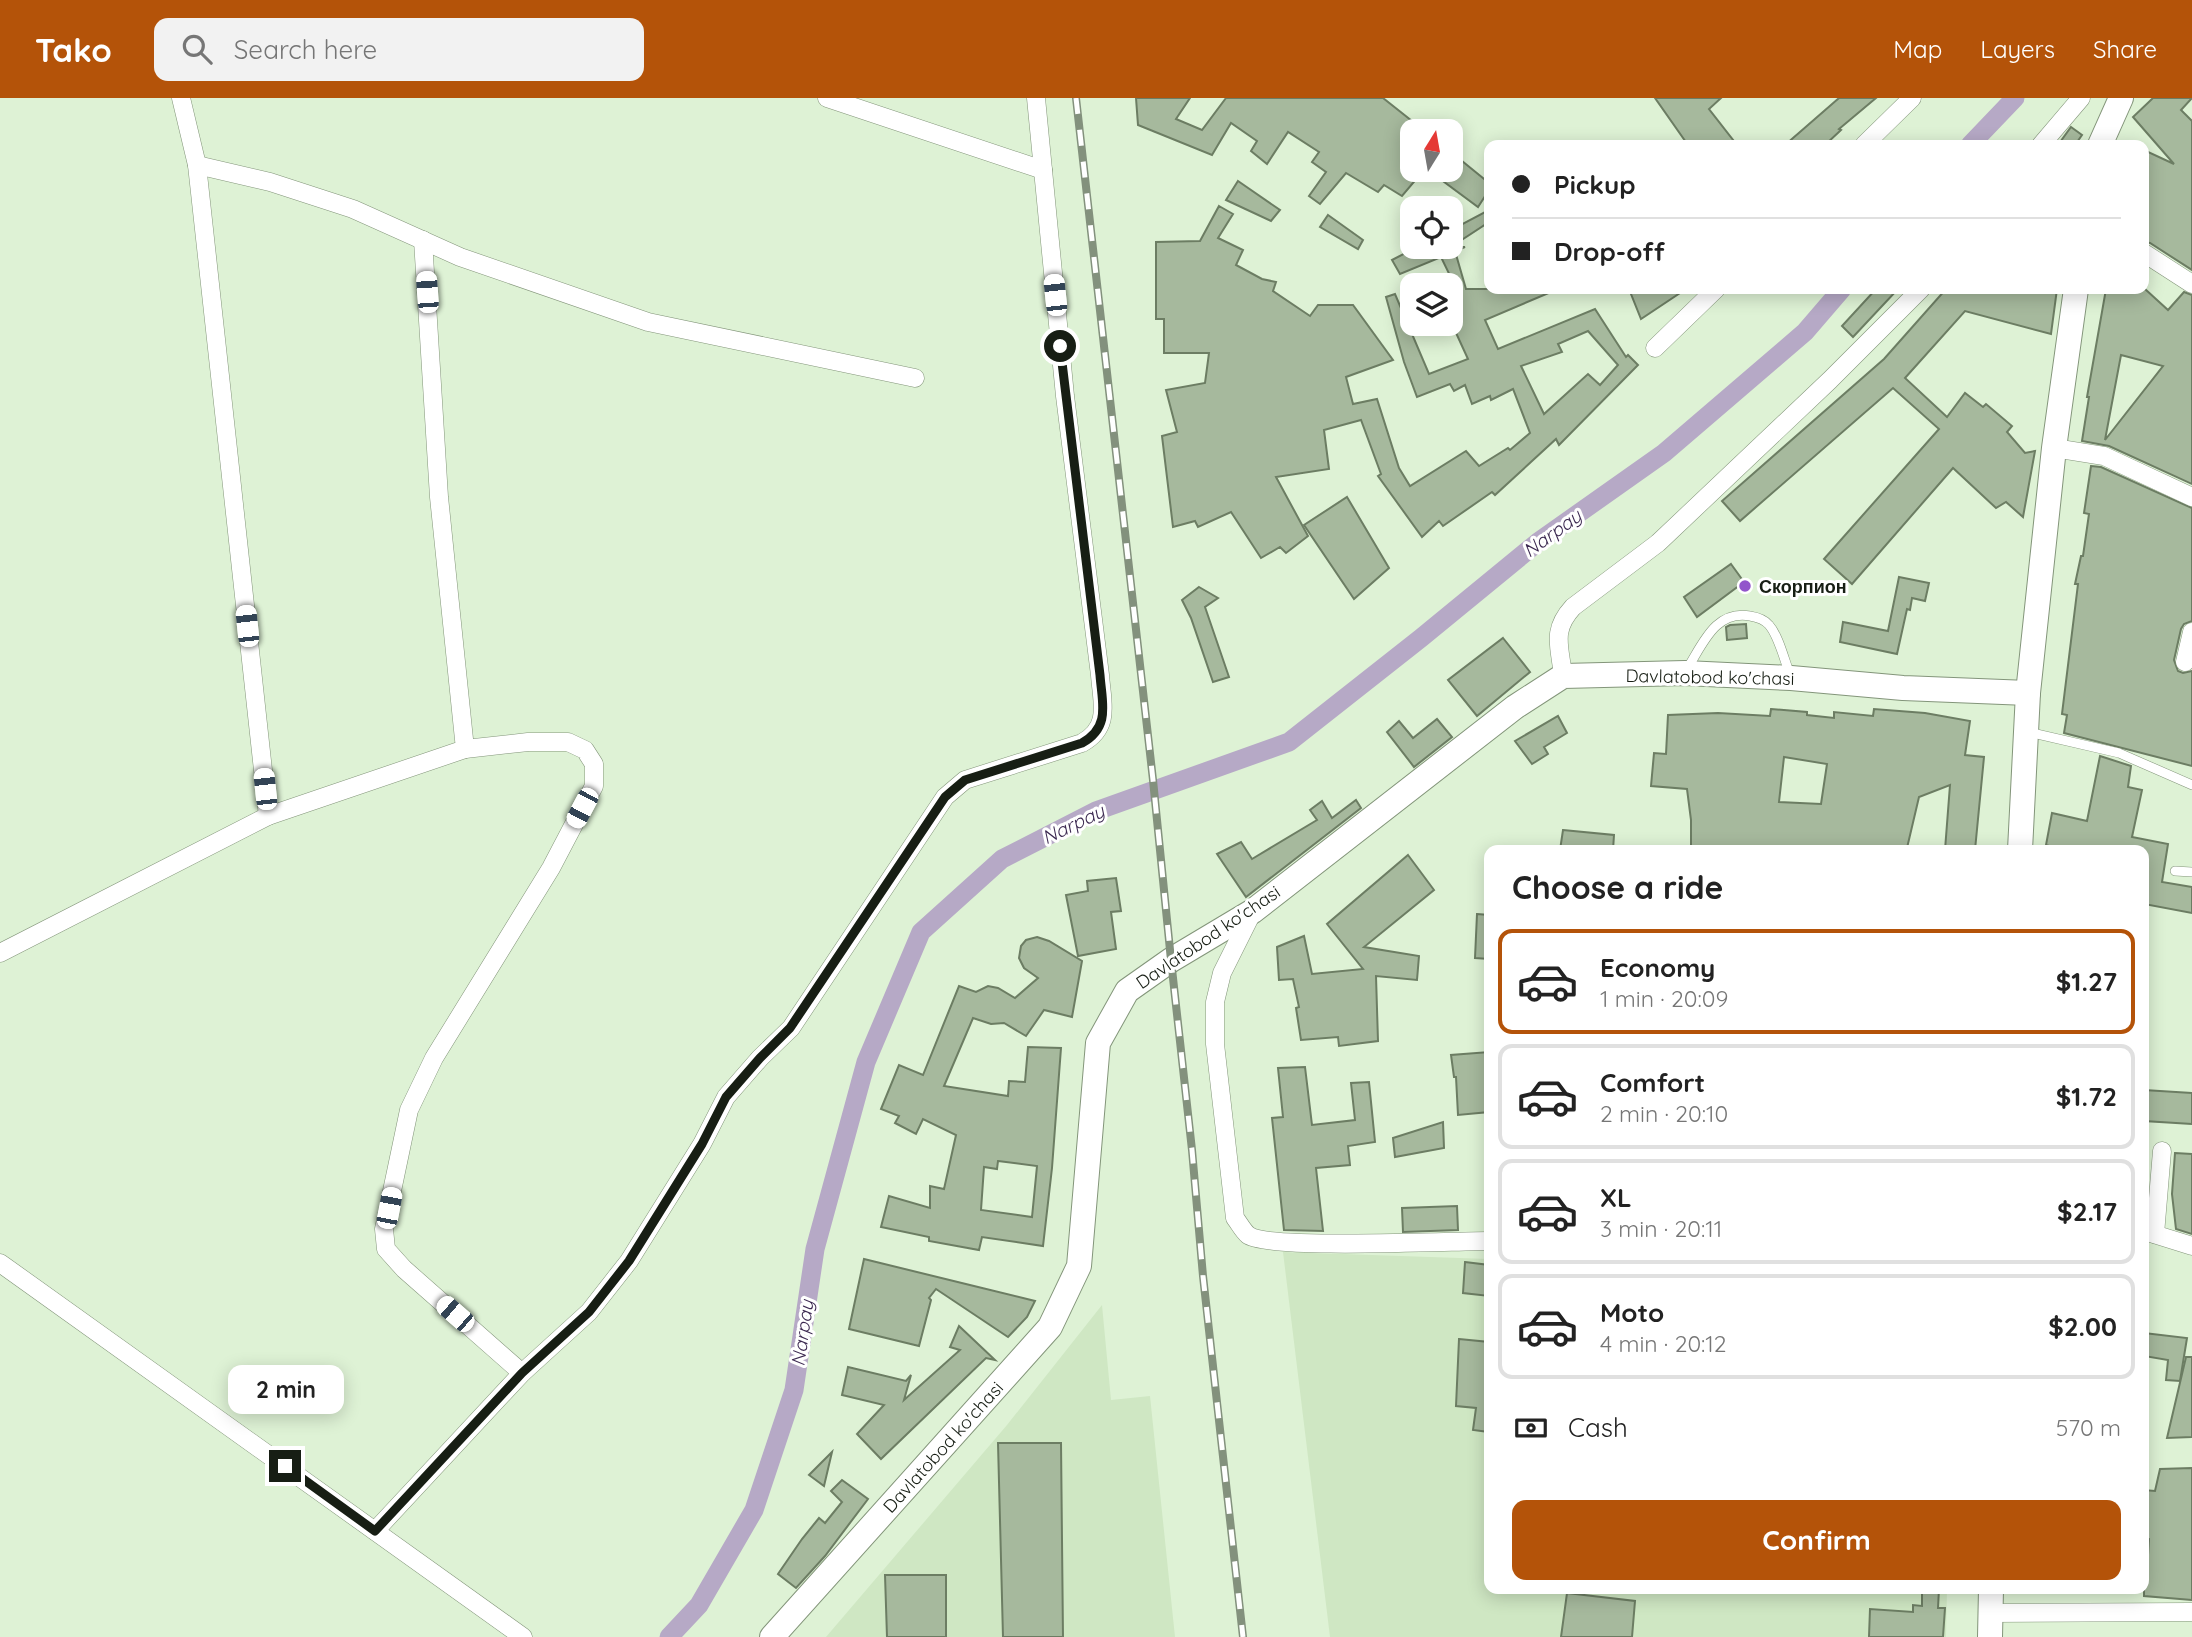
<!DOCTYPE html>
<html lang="en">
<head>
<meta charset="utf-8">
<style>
  :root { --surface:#fff; --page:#f2f2f2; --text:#222; --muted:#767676; --line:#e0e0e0; --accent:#b45309 }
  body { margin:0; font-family:Quicksand,sans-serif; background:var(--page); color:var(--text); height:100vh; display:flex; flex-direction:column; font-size:26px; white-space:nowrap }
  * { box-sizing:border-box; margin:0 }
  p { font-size:23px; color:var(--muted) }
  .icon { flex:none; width:38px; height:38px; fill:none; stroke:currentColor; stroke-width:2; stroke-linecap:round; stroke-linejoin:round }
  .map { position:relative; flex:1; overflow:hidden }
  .details { position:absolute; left:1484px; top:747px; width:665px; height:749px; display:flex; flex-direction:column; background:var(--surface); border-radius:14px; box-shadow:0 4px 18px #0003 }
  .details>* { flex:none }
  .hud { position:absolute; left:1484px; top:42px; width:665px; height:154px; border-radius:14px; box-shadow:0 4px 18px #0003; display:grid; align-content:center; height:154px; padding:0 28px; background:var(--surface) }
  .needle { width:46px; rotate:11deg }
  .controls { position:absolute; left:1400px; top:21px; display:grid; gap:14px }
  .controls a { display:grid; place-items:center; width:63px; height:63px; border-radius:14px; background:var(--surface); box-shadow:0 4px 18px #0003; font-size:35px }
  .end { position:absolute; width:32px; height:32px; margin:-16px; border:9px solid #171e14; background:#fff; box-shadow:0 0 0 4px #fff }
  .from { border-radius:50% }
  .bubble { position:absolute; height:49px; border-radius:14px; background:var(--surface); box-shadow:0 4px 18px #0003; font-size:23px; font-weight:700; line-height:49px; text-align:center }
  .car { position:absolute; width:21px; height:42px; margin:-21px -10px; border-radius:9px; box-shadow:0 0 5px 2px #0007; background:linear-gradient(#fff 24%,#345 0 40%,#fff 0 76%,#345 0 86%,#fff 0) }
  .hud b { display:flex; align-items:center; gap:24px; height:66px; font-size:26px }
  .hud b+b { border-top:2px solid var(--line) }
  .hud i { width:18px; height:18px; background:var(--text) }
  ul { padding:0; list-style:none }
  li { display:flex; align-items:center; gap:21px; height:105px; margin:0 14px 10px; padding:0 14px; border:4px solid var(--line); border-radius:14px }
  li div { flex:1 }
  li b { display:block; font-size:26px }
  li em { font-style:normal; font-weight:700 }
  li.active { border-color:var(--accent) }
  li>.icon { width:63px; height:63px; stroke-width:1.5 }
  h2 { padding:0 28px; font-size:32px; line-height:84px }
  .pay { display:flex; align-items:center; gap:18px; height:77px; padding:0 28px; font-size:26px }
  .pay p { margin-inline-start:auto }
  .button { display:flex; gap:14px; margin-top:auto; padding:14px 28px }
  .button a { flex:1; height:80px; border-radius:14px; background:var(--accent); color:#fff; font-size:28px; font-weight:700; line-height:80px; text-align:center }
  header { display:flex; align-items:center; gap:42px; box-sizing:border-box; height:98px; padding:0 35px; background:var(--accent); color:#fff }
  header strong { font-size:33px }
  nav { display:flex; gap:38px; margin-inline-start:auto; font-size:24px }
  .search { width:490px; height:63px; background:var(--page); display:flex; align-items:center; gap:18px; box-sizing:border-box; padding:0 24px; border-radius:14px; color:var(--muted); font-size:26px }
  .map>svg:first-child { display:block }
</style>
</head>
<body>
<header>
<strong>Tako</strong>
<div class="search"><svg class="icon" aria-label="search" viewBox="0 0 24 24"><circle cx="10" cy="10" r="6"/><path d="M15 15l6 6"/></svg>Search here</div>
<nav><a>Map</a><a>Layers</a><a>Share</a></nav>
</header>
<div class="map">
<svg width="2192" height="1539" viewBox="0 0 2192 1539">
  <rect width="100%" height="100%" fill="#def2d5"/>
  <g fill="#cfe7c3">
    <polygon points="1283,1154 1489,1161 1489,1491 1947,1491 1946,1539 1330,1539"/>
    <polygon points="1102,1207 1111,1302 1150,1298 1175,1539 826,1539 1007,1327"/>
  </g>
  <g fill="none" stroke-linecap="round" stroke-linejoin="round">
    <g stroke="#b6a9c6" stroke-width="19">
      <polyline points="1970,47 2015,0"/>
      <polyline points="669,1539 699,1507 754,1412 794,1292 815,1151 866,964 921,834 1002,761 1096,713 1289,644 1421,540 1538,444 1664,355 1805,234 1842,191"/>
    </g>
  </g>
  <g fill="#a6b99d" stroke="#6c7d63" stroke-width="2" fill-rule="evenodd">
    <polygon points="1136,0 1190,0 1176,21 1202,32 1226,0 1383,0 1412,23 1412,72 1424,72 1402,98 1384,87 1378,94 1346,75 1320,106 1309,98 1326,74 1312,64 1319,54 1288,34 1267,66 1251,53 1257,43 1231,25 1212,57 1138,27"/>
    <polygon points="1655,0 1721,0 1709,11 1737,47 1688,47"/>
    <polygon points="1839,0 1876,0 1839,31 1841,32 1825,47 1785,47"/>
    <polygon points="2153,0 2192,0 2181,12 2192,23 2192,172 2150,145 2144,144 2144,52 2174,66 2133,19"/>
    <polygon points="2071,29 2082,37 2075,47 2058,47"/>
    <polygon points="1451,54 1489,85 1489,92 1478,109 1428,72 1451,72"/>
    <polygon points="1238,83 1280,112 1271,123 1226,102"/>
    <path d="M1219,108L1233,116L1218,140L1243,152L1236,167L1262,181L1276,184L1273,193L1310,218L1318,207H1353L1393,262L1346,279L1353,306L1377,301L1399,370L1410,388L1466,353L1479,368L1508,350L1510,352L1530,335L1513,291L1491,302L1490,298L1472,306L1465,287L1454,293L1450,286L1417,299L1404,264L1386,199L1395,196L1429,276L1468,261L1451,224V196L1458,194L1441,159L1400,176L1392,162L1417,149H1451V132L1487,113L1489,124L1451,149H1465L1455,153L1466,191H1558L1485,222L1498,251L1595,211L1626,259L1628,257L1638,267L1559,347L1556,341L1495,397L1492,394L1443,428L1439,423L1422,439L1378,378L1381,376L1361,322L1324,332L1329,371L1276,379L1308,438L1286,455L1280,449L1261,460L1231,414L1198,429L1195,423L1173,429L1162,338L1177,334L1166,292L1205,285L1209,255H1164V221H1156V144L1200,143ZM1588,233L1618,267L1600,287L1588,276L1544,316L1521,268L1562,254L1558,246Z"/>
    <polygon points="1328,117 1363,142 1358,151 1320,129"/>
    <polygon points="1629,191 1686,191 1641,221"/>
    <polygon points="1876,191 1898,191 1853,239 1842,228"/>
    <polygon points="1946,191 2057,191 2051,236 1965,213 1905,280 1947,319 1965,295 1983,309 1986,306 2012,328 2007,334 2025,355 2035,353 2023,419 2006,404 1996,410 1953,370 1852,486 1824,461 1939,331 1893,290 1740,423 1722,403 1884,261"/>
    <path d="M2106,191H2145L2168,212L2184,194L2192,197V386L2109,348L2082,343L2089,299H2087ZM2121,257L2163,268L2105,342Z"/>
    <polygon points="2091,368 2101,369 2192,410 2192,523 2184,526 2181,531 2174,562 2178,573 2183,575 2192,573 2192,668 2064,635 2067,617 2062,616 2078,486 2075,486 2081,458 2083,458 2089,416 2084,415"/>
    <polygon points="1347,399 1389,470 1354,501 1304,427"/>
    <polygon points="1731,466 1744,484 1697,519 1684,499"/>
    <polygon points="1899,479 1929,485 1925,503 1912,500 1910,512 1907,511 1897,556 1840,544 1843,524 1888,533"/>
    <polygon points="1199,489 1218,500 1205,509 1229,579 1213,584 1191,520 1182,502"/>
    <polygon points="1746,526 1747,540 1727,542 1726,529 1730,527"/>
    <polygon points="1503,540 1530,574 1477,618 1448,582"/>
    <path d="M1771,611L1807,614V617L1834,620V614L1873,618L1874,611L1925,615L1970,623L1965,657L1984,659L1975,752H1945L1950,687L1919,699L1907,750H1904L1903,752H1691V722L1687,691L1651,688L1654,655L1666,656L1668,617L1718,615L1770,618ZM1784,659L1827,666L1821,706L1779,704Z"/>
    <polygon points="1558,618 1567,635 1544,649 1548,656 1532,666 1515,643"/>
    <polygon points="1437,621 1452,639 1414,669 1387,634 1399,623 1413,640"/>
    <polygon points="2100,658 2131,668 2128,689 2142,692 2132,739 2168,746 2162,784 2192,789 2192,815 2144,806 2144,752 2049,752 2049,748 2046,747 2052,715 2087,723"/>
    <polygon points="1356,702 1361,710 1246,799 1217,756 1241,744 1252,761 1317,722 1310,712 1322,703 1332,720"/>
    <polygon points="1563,732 1614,737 1613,752 1560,752"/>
    <polygon points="1408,757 1434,792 1364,849 1419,858 1417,882 1376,878 1378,943 1339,948 1338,939 1301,942 1296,910 1299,909 1293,881 1279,882 1277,849 1304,838 1312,876 1363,871 1327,826"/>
    <polygon points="1116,780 1121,813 1111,814 1116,851 1078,858 1066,797 1088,793 1087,783"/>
    <polygon points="1477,816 1489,817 1489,861 1475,860"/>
    <path d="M1037,839L1049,843L1082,863L1072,919L1044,912L1026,938L1004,925L991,926L973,920L944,988L1008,998L1009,983L1025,984L1028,949L1061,950L1052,1070L1043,1148L982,1139L979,1152L929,1143V1139L881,1129L889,1098L930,1110V1088L944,1091L956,1037L923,1021L916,1036L895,1025L899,1018L881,1011L899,967L923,977L959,888L976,894L988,888L998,890L1015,900L1038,880L1024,870L1019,860L1021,848L1026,842ZM998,1063L1037,1068L1032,1119L981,1112L984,1069L997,1071Z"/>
    <polygon points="1489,954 1489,1014 1458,1017 1456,979 1454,979 1451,957"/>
    <polygon points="1305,969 1312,1027 1355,1022 1351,985 1369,984 1375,1044 1348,1048 1350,1067 1316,1070 1323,1133 1284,1132 1272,1020 1283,1019 1278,970"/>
    <polygon points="2144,992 2192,995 2192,1026 2144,1023"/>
    <polygon points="1443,1024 1444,1050 1395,1059 1393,1040"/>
    <polygon points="2175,1055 2192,1056 2192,1136 2176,1131 2172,1096"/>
    <polygon points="1457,1108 1458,1132 1403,1134 1402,1110"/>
    <polygon points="864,1161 974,1188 1035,1203 1027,1219 1008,1239 936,1191 929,1200 931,1202 919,1248 849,1231"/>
    <polygon points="1465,1164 1489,1167 1489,1198 1463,1195"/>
    <polygon points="959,1228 995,1262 986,1260 881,1361 857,1336 884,1307 842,1297 848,1269 906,1283 911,1277 904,1302 960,1252 950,1249"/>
    <polygon points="2144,1235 2187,1240 2180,1283 2166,1282 2168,1262 2144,1258"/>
    <polygon points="1459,1241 1489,1244 1489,1334 1473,1332 1476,1310 1456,1308"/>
    <polygon points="2186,1259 2192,1259 2192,1339 2167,1340"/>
    <polygon points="998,1345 1061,1345 1063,1539 1003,1539"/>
    <polygon points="832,1354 824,1388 809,1377"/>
    <polygon points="2192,1370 2192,1502 2144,1498 2144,1473 2147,1473 2149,1441 2144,1440 2144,1392 2155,1393 2160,1371"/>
    <polygon points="842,1382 868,1401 825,1458 796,1490 778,1476 802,1441 819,1420 825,1425 842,1404 831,1393"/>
    <polygon points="885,1477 946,1477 946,1539 887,1539"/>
    <polygon points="1922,1491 1939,1491 1938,1510 1945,1510 1943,1539 1869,1539 1870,1511 1913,1514 1913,1507 1922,1508"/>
    <polygon points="1567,1495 1635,1503 1632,1539 1561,1539"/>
  </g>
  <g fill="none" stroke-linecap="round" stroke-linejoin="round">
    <defs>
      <g id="lane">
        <path d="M1687,571C1703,546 1715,512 1750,518C1756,519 1765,522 1769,527C1779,538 1785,565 1791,579"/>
        <polyline points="2028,634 2119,655 2192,687"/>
        <polyline points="2175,773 2192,774"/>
      </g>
      <g id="street">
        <polyline points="181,0 197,67 268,718"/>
        <polyline points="827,0 1043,72"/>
        <polyline points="1864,47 1912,0"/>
        <polyline points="2041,47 2081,0"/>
        <polyline points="197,67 270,84 353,111 460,159 648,224 915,280"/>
        <polyline points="2144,155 2192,186"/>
        <polyline points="1655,250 1716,191"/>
        <polyline points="2054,350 2104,358 2192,399"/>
        <polyline points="2185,564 2192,534"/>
        <path d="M1563,578C1560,548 1551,533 1573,509L1658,445L1830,282L1921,191"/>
        <polyline points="465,651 528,644 568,644 585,652 594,666 594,688 551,770 434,960 409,1012 384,1131 386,1151 404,1171 522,1275"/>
        <path d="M1253,813L1222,875L1215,904V946L1235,1120C1239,1125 1243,1133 1248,1137C1267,1152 1453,1143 1489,1143"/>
        <polyline points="0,855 268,718 465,651 439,399 423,142"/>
        <polyline points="2144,1133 2192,1148"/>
        <polyline points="2155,1136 2162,1053"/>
        <polyline points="0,1165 523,1539"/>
        <path d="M375,1433L522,1275L589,1214L629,1163L702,1046L726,999L760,960L791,930L945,699L965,682L1082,645C1111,629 1102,605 1100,577L1065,298L1036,0"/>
        <polyline points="1990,1515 2192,1514"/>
      </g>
      <g id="secondary">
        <polyline points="2100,47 2121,0"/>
        <polyline points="2020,752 2028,595 2054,350 2076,191"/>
        <polyline points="772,1539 1050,1229 1079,1168 1098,945 1127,893 1171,862 1253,813 1515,609 1563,578 1685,575 1791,580 1903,590 2028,595"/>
        <polyline points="1990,1539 1991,1491"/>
      </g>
    </defs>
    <use href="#lane" stroke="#83957a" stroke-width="10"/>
    <use href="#street" stroke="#83957a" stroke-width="19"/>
    <use href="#secondary" stroke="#83957a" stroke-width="26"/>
    <use href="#lane" stroke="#fff" stroke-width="9"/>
    <use href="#street" stroke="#fff" stroke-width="18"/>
    <use href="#secondary" stroke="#fff" stroke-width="24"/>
    <defs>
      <polyline id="rail" points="1076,0 1153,682 1171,862 1192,1052 1203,1178 1243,1539"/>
    </defs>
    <use href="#rail" stroke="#83917d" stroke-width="8"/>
    <use href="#rail" stroke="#fff" stroke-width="5" stroke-dasharray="16" stroke-linecap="butt"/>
  </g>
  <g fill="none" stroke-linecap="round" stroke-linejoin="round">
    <path stroke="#171e14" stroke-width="9" d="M285,1368L375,1433L522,1275L589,1214L629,1163L702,1046L726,999L760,960L790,930L945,699L965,682L1082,645C1111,629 1102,605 1100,577L1060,248"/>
  </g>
  <circle fill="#9255cb" stroke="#fff" stroke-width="2.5" cx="1745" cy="488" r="7"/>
  <g text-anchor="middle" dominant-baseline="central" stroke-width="6" stroke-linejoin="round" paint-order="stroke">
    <g font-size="18" font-weight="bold" fill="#171e14" stroke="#fff" text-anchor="start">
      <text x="1759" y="488">Скорпион</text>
    </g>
    <g font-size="18" fill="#171e14" stroke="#fff">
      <text transform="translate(1710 579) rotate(1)">Davlatobod ko'chasi</text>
      <text transform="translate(1208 839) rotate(-34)">Davlatobod ko'chasi</text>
      <text transform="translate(943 1349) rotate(-48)">Davlatobod ko'chasi</text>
    </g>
    <g font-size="19" font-style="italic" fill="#3b2850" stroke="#fff">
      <text transform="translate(1552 435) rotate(-36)">Narpay</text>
      <text transform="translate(1073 726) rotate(-26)">Narpay</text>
      <text transform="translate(802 1235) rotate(-82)">Narpay</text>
    </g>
  </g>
</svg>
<div class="controls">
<a><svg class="needle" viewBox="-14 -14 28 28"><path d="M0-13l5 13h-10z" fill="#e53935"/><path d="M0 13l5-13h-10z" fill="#767676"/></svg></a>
<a><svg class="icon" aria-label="locate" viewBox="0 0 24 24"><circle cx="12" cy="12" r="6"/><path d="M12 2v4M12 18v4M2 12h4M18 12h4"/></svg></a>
<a><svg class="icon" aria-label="layers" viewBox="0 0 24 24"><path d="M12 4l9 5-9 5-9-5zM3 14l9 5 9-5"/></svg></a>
</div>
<i class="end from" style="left:1060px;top:248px"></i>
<i class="end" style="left:285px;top:1368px"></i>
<div class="bubble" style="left:228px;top:1267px;width:116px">2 min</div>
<i class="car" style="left:427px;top:194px;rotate:356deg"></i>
<i class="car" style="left:1055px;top:197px;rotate:354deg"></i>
<i class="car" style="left:247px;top:528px;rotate:354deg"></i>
<i class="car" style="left:265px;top:691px;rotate:354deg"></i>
<i class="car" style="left:582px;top:710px;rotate:208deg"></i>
<i class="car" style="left:389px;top:1110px;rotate:11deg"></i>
<i class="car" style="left:455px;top:1216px;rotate:311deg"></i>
<div class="hud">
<b><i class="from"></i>Pickup</b>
<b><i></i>Drop-off</b>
</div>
<section class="details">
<h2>Choose a ride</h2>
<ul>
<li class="active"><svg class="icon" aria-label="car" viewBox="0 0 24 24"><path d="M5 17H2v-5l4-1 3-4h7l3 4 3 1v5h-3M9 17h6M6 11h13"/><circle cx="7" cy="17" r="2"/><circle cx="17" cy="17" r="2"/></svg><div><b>Economy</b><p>1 min · 20:09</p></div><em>$1.27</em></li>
<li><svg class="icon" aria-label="car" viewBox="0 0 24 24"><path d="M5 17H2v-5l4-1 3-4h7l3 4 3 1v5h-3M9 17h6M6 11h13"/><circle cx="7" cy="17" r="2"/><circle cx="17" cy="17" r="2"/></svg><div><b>Comfort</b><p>2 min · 20:10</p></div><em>$1.72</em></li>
<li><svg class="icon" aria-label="car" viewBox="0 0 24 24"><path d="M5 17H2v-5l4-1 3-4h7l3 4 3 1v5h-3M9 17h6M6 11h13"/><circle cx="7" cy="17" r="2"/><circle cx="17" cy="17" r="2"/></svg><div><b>XL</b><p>3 min · 20:11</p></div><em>$2.17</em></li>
<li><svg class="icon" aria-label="car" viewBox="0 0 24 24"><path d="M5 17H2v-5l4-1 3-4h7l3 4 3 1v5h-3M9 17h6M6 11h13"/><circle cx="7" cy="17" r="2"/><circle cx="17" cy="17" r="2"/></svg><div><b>Moto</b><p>4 min · 20:12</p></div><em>$2.00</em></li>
</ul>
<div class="pay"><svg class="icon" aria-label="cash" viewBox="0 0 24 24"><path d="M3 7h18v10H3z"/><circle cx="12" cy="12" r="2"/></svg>Cash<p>570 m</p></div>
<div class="button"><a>Confirm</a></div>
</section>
</div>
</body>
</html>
